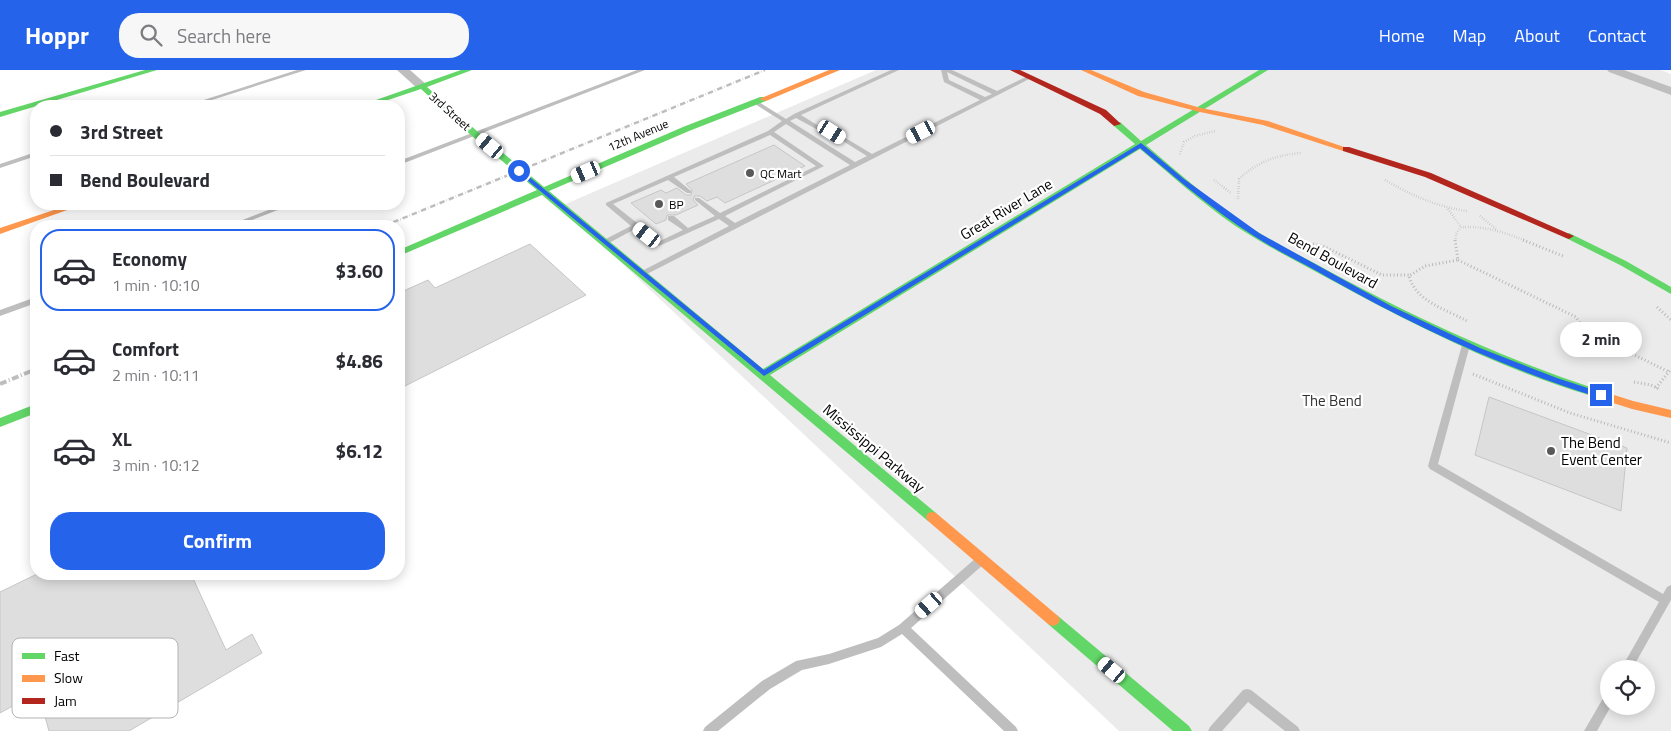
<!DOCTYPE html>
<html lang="en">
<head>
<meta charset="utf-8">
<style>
  :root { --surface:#fff; --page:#f7f7f7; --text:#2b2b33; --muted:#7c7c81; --line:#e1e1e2; --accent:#2563eb }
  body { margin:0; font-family:"Titillium Web",sans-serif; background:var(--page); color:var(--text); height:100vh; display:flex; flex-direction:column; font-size:19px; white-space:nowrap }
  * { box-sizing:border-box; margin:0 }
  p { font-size:16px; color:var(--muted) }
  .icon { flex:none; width:28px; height:28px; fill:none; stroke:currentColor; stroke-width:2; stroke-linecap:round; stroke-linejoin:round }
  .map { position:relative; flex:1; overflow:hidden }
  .panel { position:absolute; left:30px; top:150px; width:375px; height:360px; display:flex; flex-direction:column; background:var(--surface); border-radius:20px; box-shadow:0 2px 12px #0003 }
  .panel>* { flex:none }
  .top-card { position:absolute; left:30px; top:30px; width:375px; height:110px; border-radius:20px; box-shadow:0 2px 12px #0003; display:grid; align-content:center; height:110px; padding:0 20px; background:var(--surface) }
  .buttons { position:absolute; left:1600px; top:590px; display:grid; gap:10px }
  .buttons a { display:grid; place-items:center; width:55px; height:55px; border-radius:50%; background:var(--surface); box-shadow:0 2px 12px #0003; font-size:25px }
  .end { position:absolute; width:22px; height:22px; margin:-11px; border:6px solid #2563eb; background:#fff; box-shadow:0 0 0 2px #fff }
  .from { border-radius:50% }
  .bubble { position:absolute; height:35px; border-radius:18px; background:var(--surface); box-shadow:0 2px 12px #0003; font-size:16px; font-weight:700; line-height:35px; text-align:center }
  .car { position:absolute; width:15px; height:30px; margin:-15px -8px; border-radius:6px; box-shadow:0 0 4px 1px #0007; background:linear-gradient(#fff 24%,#345 0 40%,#fff 0 76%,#345 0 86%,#fff 0) }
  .top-card b { display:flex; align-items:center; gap:18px; height:48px; font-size:19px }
  .top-card b+b { border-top:1px solid var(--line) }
  .top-card i { width:12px; height:12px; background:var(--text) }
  ul { padding:9px 0 0; list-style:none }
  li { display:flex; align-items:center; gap:15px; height:82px; margin:0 10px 8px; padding:0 10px; border:2px solid transparent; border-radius:20px }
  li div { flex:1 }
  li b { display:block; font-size:19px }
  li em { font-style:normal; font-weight:700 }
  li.current { border-color:var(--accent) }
  li>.icon { width:45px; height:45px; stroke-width:1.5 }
  .cta { display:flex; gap:10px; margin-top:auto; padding:10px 20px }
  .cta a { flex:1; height:58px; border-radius:20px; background:var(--accent); color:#fff; font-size:20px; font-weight:700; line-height:58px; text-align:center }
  header { display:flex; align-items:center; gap:30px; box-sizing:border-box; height:70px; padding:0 25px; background:var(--accent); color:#fff }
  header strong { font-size:24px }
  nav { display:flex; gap:28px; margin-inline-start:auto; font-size:18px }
  .search { width:350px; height:45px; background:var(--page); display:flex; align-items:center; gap:12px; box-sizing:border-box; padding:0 18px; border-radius:20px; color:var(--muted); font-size:19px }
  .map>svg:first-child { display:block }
</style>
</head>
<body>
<header>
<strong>Hoppr</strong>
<div class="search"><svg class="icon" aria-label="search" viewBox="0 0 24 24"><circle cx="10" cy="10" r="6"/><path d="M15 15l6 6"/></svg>Search here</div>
<nav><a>Home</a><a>Map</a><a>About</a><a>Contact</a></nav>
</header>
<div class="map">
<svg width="1671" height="661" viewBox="0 0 1671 661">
  <rect width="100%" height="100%" fill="#fff"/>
  <path fill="#ebebeb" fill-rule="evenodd" d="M876,0H1661L1671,4V661H1119L561,136ZM1609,599H1646V636H1609Z"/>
  <g fill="#dedede" stroke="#c6c6c6">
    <polygon points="774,75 805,96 725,133 717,127 707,131 700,126 695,126 693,130 698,135 676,145 667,145 666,150 656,154 631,133 661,120 666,123 677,118 686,125 691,125 692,120 686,114"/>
    <polygon points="530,174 586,225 399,319 399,223 428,210 435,218"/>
    <polygon points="1489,327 1627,378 1621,441 1475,385"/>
    <polygon points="37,504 191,504 226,580 252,564 262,583 129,661 49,661 38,622 0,643 0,522"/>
  </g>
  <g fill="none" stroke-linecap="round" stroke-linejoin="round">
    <g stroke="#b9b9b9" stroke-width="2.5" stroke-dasharray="0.5 2" stroke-linecap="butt">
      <polyline points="1180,84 1184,72 1195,66 1215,61"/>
      <polyline points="1214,110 1231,123"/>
      <path d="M1385,110C1411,125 1437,137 1467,141"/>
      <path d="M1238,129L1239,109C1257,92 1276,85 1301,83"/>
      <polyline points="1448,139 1461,157"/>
      <polyline points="1480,146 1496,159"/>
      <path d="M1455,171L1456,164L1461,157C1485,156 1504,162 1526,171"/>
    </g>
    <g stroke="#b9b9b9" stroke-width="3" stroke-dasharray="1 2.5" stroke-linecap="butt">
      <path d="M1455,170L1458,190L1425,196L1409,206C1416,232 1446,239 1467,251"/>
      <polyline points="1523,170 1563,186"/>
      <polyline points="1313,174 1323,176 1382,205 1410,205"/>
      <polyline points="1458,190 1576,247 1582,257 1602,269 1669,302"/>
      <polyline points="1657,237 1671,250"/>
      <polyline points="1473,304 1570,343 1671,373"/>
      <polyline points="1634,312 1651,315 1659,319"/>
      <polyline points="1656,318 1671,299"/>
    </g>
    <g fill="#bebebe" fill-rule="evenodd">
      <polygon points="297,0 306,0 193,36 185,36"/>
      <polygon points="637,0 645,0 399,95 399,91"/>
      <path d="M891,0H899L801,45L822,58L834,61L872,84L980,30L944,12L941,0H952L997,21L1028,6L1033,7L645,205H642L638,203L729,156L719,149L659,176L635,159L607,174H601L600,172L631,156L606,135V133L768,61L782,51L755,34V32H759L786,49L794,44ZM947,2L992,24L985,27L949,10ZM796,48L818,60L830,63L867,86L855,92L790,51ZM786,54L850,95L735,153L725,146L824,96L774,62ZM770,65L816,96L720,143L699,128H695V130L715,146L688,158L674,146H668V150L683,160L660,171L613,134L668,110L687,123H691V121L674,107Z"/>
      <polygon points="36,82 36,86 0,98 0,94"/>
      <polygon points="284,134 293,134 237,156 227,156"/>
      <polygon points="36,227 36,233 0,246 0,240"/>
      <polygon points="1466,272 1470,275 1438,394 1663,524 1667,517 1671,515 1671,530 1632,599 1621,599 1659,532 1430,399 1428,396 1462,275"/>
      <polygon points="980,487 984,488 985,491 984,494 911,558 1016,657 1018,661 1004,661 902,564 881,577 829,594 802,600 770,619 718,661 703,661 705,657 762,611 796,591 829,584 878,568 899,555 976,488"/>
      <polygon points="1247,619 1251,620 1298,657 1300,661 1285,661 1248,632 1222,661 1208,661 1210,657 1243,620"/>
      <polygon points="1609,624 1609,636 1611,636 1597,661 1584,661 1605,625"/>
    </g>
    <g fill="#bebebe" fill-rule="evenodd">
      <polygon points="397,0 410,0 428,16 426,19 418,19"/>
      <polygon points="1607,0 1624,0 1671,17 1671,25 1609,2"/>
    </g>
    <g fill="#63d668" fill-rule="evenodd">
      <polygon points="145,0 157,0 0,47 0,42"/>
      <path d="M461,0H472L427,17L478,62L544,117L683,57L760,27H766V31L689,61L549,121L763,299L1135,74L1114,56V52H1120L1141,71L1259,0H1268L1146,75C1177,102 1207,128 1241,151C1271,172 1304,187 1336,205C1420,250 1505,289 1596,319L1598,322L1592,326C1501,299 1416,256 1333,211C1300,193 1266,176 1234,155C1201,132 1171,105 1140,79L770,305L936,443L938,447L936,451L932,452L928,451L542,125L399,186V180L537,120L472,66L421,19L370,36H359Z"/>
      <polygon points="1569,163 1626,191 1671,217 1671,224 1620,195 1566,168 1564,166"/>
      <polygon points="36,334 36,343 0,357 0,348"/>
      <polygon points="1053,544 1058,546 1189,656 1192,661 1173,661 1048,554 1046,550 1048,546"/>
    </g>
    <g fill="#ff974d" fill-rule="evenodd">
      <polygon points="829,0 840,0 766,31 759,29"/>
      <polygon points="1081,0 1091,0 1144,22 1201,38 1268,51 1350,79 1349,81 1343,81 1263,55 1200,42 1138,26"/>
      <polygon points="72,134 84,134 0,164 0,158"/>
      <polygon points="1592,318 1633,331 1671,340 1671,348 1632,339 1588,325 1586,322"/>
      <polygon points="932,442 936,443 1058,546 1060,550 1058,554 1053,556 1048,554 928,451 926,447 928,443"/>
    </g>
    <g fill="#b3261e" fill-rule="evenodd">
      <polygon points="1010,0 1020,0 1106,40 1121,54 1114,56 1100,44"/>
      <polygon points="1343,77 1349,77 1431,103 1574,166 1569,169 1566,168 1425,107 1343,81"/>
    </g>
    <polyline stroke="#bebebe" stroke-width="2.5" stroke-dasharray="5.5 2 0.5 2" stroke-linecap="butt" points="384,156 765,0"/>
    <polyline stroke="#bebebe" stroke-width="4" stroke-dasharray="7 2.5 1 2.5" stroke-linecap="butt" points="0,314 36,299"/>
  </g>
  <path fill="#2563eb" d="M1141,73L1184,109L1259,163L1391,236L1480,278L1557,308L1603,323L1605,325L1601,328C1505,299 1414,256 1327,207C1303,193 1277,181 1254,166C1214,141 1177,109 1140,78L764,306L516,101L521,100L764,300Z"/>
  <g fill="#595959" stroke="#fff" stroke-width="2">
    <circle cx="750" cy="103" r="5"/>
    <circle cx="659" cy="134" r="5"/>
    <circle cx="1551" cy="381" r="5"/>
  </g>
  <g text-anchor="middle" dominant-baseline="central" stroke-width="4.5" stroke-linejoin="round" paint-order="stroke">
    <g font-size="12" fill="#000" stroke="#fff">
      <text transform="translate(450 41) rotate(42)">3rd Street</text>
      <text transform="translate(638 65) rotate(-23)">12th Avenue</text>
    </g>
    <g font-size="12" fill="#000" stroke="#fff" text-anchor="start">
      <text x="760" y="103">QC Mart</text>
      <text x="669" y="134">BP</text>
    </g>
    <g font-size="15" fill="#000" stroke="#fff">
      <text transform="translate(1006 139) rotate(-31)">Great River Lane</text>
      <text transform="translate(1333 190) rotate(29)">Bend Boulevard</text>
      <text transform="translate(874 378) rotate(40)">Mississippi Parkway</text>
    </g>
    <g font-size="15" fill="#313131" stroke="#fff">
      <text x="1332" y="330">The Bend</text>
    </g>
    <g font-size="15" fill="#000" stroke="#fff" text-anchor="start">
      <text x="1561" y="372">The Bend<tspan x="1561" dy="17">Event Center</tspan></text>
    </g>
  </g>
  <rect x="12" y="568" width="166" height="80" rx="8" fill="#fff" stroke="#b2b2b2" stroke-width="1"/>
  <rect x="22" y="583" width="23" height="6" fill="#63d668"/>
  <rect x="22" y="605" width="23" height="7" fill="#ff974d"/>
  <rect x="22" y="628" width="23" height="6" fill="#b3261e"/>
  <g font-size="14" fill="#000">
    <text x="54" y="591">Fast</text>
    <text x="54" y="613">Slow</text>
    <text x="54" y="636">Jam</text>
  </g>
</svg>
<div class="buttons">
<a><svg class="icon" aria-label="locate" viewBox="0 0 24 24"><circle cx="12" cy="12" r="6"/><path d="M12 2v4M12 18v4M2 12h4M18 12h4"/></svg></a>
</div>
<i class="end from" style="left:519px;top:101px"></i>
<i class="end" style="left:1601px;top:325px"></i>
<div class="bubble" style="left:1560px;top:252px;width:82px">2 min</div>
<i class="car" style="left:832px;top:62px;rotate:122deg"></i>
<i class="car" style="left:921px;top:62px;rotate:243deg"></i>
<i class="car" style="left:490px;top:76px;rotate:310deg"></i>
<i class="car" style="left:586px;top:102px;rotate:247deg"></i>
<i class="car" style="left:647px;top:165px;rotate:308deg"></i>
<i class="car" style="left:929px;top:535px;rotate:229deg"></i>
<i class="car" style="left:1112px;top:600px;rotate:310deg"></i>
<div class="top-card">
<b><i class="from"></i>3rd Street</b>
<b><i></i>Bend Boulevard</b>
</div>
<section class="panel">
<ul>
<li class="current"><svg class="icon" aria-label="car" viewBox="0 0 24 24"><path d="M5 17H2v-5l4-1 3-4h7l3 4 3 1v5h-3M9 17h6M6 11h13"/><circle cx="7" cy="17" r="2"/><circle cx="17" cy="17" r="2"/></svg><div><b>Economy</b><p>1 min · 10:10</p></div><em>$3.60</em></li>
<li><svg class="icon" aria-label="car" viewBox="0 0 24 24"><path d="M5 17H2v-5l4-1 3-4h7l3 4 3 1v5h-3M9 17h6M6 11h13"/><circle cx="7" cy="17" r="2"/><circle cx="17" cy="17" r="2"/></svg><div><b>Comfort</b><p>2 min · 10:11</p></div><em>$4.86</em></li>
<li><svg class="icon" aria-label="car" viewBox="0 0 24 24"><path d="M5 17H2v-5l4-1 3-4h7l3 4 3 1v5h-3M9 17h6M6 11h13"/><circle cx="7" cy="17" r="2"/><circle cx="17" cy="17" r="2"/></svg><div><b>XL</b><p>3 min · 10:12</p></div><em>$6.12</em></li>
</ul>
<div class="cta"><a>Confirm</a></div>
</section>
</div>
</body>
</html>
